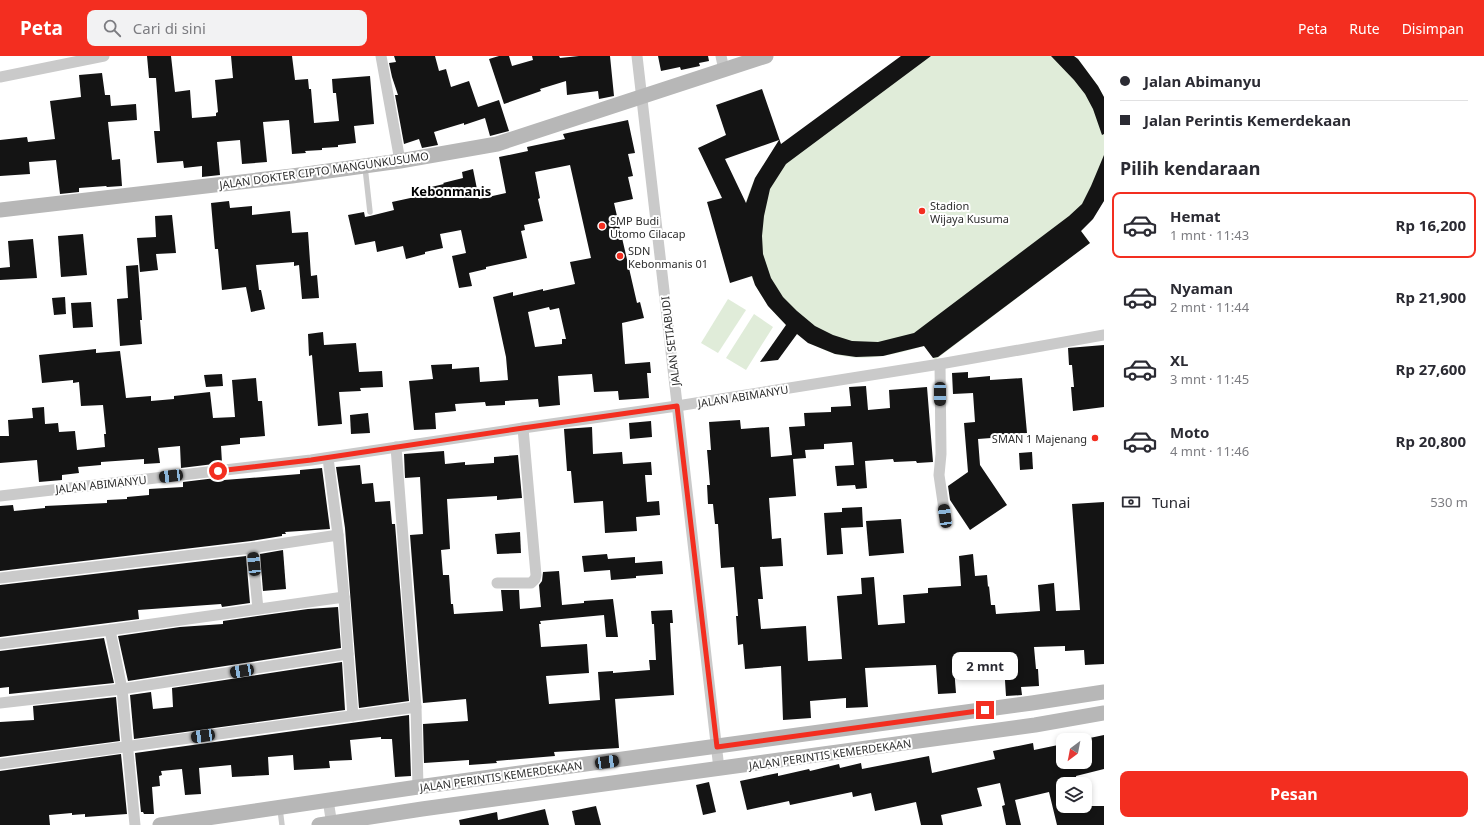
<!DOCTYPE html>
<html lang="id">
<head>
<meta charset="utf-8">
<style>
  :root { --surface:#fff; --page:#f2f2f3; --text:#2b2b33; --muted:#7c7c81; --line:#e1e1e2; --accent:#f32e20 }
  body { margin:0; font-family:"Noto Sans",sans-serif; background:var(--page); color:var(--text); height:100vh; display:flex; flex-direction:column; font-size:15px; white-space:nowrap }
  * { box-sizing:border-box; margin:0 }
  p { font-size:13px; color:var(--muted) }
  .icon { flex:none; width:22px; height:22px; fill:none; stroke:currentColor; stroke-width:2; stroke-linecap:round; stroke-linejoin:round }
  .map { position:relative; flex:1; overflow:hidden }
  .details { display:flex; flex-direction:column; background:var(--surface); width:380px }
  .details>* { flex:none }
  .top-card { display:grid; align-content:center; height:88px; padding:0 16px; background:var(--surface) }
  .needle { width:26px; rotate:212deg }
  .tools { position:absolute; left:1056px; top:677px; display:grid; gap:8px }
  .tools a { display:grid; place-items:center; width:36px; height:36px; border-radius:8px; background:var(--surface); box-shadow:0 2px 6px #0003; font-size:20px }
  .end { position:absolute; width:18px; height:18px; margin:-9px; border:5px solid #f32e20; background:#fff; box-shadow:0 0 0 2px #fff }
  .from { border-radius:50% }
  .bubble { position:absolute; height:28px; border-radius:8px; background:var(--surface); box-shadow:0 2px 6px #0003; font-size:13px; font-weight:700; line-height:28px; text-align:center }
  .car { position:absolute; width:12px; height:24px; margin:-12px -6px; border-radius:5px; box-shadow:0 0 3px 1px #0007; background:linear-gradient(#222 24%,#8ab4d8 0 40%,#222 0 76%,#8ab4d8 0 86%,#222 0) }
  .top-card b { display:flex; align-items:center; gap:14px; height:38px; font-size:15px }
  .top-card b+b { border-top:1px solid var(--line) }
  .top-card i { width:10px; height:10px; background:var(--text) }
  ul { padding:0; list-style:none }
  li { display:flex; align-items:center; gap:12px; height:66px; margin:0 8px 6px; padding:0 8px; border:2px solid transparent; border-radius:8px }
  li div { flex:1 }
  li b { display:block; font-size:15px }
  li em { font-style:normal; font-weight:700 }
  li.selected { border-color:var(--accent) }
  li>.icon { width:36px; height:36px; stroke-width:1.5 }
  h2 { padding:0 16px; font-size:18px; line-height:48px }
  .pay { display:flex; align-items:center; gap:10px; height:44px; padding:0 16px; font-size:15px }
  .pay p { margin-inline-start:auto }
  .button { display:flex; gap:8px; margin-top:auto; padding:8px 16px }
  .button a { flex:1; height:46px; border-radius:8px; background:var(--accent); color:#fff; font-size:16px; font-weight:700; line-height:46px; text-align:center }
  header { display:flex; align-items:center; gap:24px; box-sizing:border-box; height:56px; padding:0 20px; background:var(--accent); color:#fff }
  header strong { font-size:19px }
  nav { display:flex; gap:22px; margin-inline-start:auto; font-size:14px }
  .search { width:280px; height:36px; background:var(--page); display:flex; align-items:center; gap:10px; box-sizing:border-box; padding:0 14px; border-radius:8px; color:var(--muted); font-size:15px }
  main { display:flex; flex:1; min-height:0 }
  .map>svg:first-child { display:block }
</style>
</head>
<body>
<header>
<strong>Peta</strong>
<div class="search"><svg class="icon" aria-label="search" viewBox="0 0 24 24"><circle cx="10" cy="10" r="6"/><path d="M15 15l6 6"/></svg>Cari di sini</div>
<nav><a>Peta</a><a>Rute</a><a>Disimpan</a></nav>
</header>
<main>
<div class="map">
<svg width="1104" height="769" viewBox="0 0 1104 769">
  <rect width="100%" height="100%" fill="#fff"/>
  <g fill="#e0ecd9">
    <path d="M901,0H1074L1078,3L1098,30L1104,41V145L1081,175L1090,187L935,304L924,290C896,298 864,307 835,298C797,286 764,253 750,217C749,212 746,207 745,202C743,190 744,161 746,148C747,139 752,130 755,122Z"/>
    <polygon points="728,243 746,254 718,297 701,287"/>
    <polygon points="754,258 773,271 746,314 726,302"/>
  </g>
  <g fill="#141414" fill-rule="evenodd">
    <polygon points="147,0 171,0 175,36 190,34 192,62 216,60 216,57 218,56 215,24 233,22 231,0 292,0 295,24 308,23 309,33 311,33 314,67 339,65 336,37 333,37 332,23 370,20 374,68 354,70 356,87 338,89 338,91 322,92 322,94 305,95 306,97 292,98 289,64 263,66 267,106 242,108 240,84 217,86 220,119 202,121 202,110 184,112 183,105 157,107 154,75 160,75 156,22 149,22"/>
    <polygon points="394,0 435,0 439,15 446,13 451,31 469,25 478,51 499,44 509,75 490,80 485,62 464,69 464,67 434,76 438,89 422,92 419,83 404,88 395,39 398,39 392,21 389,7 396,6"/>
    <polygon points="499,0 509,0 512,10 533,4 532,0 559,0 560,2 579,0 610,0 614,40 599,43 598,35 567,39 566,25 540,33 541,35 504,48 489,3"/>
    <polygon points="658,0 708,0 709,5 699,7 700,10 681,14 680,11 661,15"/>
    <path d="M901,0H931L786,108L770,133L764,160L762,180L763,198L771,222L783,241L797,255L815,270L833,279L852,285L878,286L914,277L1069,160L1082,148L1091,130L1104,99V145L1093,163L1081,175L1090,187L938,301L933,302L924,290L883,300L856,301L835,298L808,287L797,278L778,304L760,306L786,269L768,250L755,229L752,220L730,227L707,146L722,142L698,92L726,79L716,49L762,33L781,88ZM779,84L755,122L746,147L725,103Z"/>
    <polygon points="1051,0 1074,0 1078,3 1098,30 1104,41 1104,78 1102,79 1093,53 1085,38 1074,24"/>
    <polygon points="102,17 105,39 110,39 111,50 136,48 137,64 108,66 112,104 120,103 122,130 107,131 106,130 79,132 79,136 60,138 56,104 29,106 30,118 0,120 0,84 27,81 28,86 55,83 50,45 81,41 79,19"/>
    <path d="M628,64L635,97L628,98L633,120L628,121L633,143L614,147L637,247L640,246L644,262L622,267L625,308L650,306L651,317H647L649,342L619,344L618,335L594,336L592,318L558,320L560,349L539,351L538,343L505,345V349L486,350L485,346L455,348L456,355L435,357L436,373L414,374L409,325L433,323L431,309L452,308V313L479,311L480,326L508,324L506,301L493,241L513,236V240L543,233V235L575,228L570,206L591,202L570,109L535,116L540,142L538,143L543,165L524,169L525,174L521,175L527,202L486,211V213L469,217L472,230L459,232L452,200L466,197L461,174L440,178L443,192L425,196V198L406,203L403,190L377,196L375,185L355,189L348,159L364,156L365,161L370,160L394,154L392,146L415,141L414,135L444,128L443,127L463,122L462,116L473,113L479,143L506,137L499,101L528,95L527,91L565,83L563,78ZM549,251L550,254L559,252L566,283H562V288L535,291L528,256Z"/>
    <polygon points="229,145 230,152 252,150 252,159 290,155 292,177 308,176 311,220 317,219 319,242 302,243 299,209 294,210 294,206 256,209 259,234 261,234 265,253 251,256 246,231 222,234 218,193 215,193 211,147"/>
    <polygon points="172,159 176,197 156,198 158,214 140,216 137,182 156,181 155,160"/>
    <polygon points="83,178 87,219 61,221 58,180"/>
    <polygon points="33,183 37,222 0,224 0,212 10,211 8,185"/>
    <polygon points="138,209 142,264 140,264 142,288 120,290 117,243 128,242 126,210"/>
    <polygon points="65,241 66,258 54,259 52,242"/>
    <polygon points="91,246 93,271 73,272 71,247"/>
    <polygon points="323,276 324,289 356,287 359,316 382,315 383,331 360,332 361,335 339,336 342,368 318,370 312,299 309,300 308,278"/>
    <polygon points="1104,289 1104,351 1073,355 1071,331 1074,331 1072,309 1069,309 1068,292"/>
    <polygon points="96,293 96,297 120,295 126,342 151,340 151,345 174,343 174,340 210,336 213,362 235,361 232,324 256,322 258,345 262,345 265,380 240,382 240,388 221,390 222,407 181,412 180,390 158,392 160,407 144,408 144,403 101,406 101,409 78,411 79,417 62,419 62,424 39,426 37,404 0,407 0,380 9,380 8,364 33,362 32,352 44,351 45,368 58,367 59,376 75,375 77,394 105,391 104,378 106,378 103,349 81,350 79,326 73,327 73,324 42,327 39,299"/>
    <polygon points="968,316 968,322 990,320 990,324 1022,322 1027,377 991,379 991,382 978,383 980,409 1007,449 970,474 950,444 948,430 968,416 964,367 975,366 973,337 953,338 952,317"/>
    <polygon points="222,318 223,330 206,331 204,319"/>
    <polygon points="866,330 868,354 890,352 889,334 927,331 933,406 917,407 916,405 894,406 893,403 865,405 867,432 856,433 855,429 837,430 835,410 854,409 852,386 824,388 824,393 805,394 806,402 793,403 796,440 769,442 772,483 781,482 783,510 760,511 763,543 758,543 761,573 806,570 808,605 842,603 837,540 862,538 861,522 874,521 878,569 905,567 903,539 928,537 928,532 961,530 959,500 973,498 975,520 987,519 988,531 989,530 991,549 995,549 996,558 1040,555 1038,529 1054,527 1056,555 1080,554 1072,448 1104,446 1104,608 1085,609 1084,594 1065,595 1065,590 1034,591 1036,613 1038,613 1039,630 1021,631 1022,639 1006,640 1004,609 954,612 956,637 938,638 936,609 865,612 868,651 846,652 846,642 810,645 811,662 783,664 781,610 745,613 743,588 738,589 736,560 738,560 734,511 721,512 718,468 715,468 713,448 708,448 707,429 710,429 707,394 711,394 709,366 740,364 741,373 769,371 771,401 792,399 789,371 805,370 804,357 831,356 831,351 851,350 849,331"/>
    <polygon points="368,357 370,377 351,378 350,359"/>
    <polygon points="651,365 652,381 630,383 629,367"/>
    <polygon points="592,371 593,398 622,396 623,408 651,406 652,419 645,419 647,446 659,445 660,459 636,461 637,475 605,477 603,445 574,447 571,415 567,415 564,373"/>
    <polygon points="444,395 445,408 465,406 465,409 494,407 494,401 518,399 522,442 497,444 497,440 447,443 450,493 441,494 443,519 449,519 451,548 453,548 454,558 503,555 501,534 519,534 520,553 541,551 539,529 542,525 543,516 559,515 562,549 584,547 584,545 613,543 618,581 606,581 604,559 540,565 541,568 539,568 541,591 587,588 589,617 546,620 549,648 600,644 598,616 613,615 613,617 650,614 649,604 656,604 654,568 652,568 651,555 672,554 673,567 670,567 674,639 615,643 619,692 554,696 555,700 496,705 497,707 469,709 469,704 424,707 423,668 468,665 466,643 423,647 410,479 423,478 420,421 405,422 404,398"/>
    <polygon points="1032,396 1033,413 1020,414 1019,397"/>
    <polygon points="360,409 362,428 373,427 375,446 390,445 392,468 395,468 409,645 359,652 345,472 336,411"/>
    <polygon points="322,412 330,473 285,476 286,478 282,478 282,480 251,485 0,515 0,450 13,449 14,455 45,452 45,450 107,447 107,444 127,443 127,441 149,439 149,433 183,431 183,426 224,421 224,424 300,418 300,414"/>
    <polygon points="862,451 863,471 841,472 843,498 827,499 824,457 842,456 842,452"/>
    <polygon points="901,463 904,497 869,500 866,465"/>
    <polygon points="520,476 521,497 497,498 495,478"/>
    <polygon points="283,494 286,533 263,535 260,498"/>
    <polygon points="607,498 608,503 635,501 635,507 662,505 663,518 636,520 636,522 611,524 610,514 584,516 582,500"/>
    <polygon points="246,500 250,547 222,551 221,548 138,554 139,563 0,581 0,529"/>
    <polygon points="338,551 341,592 128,625 118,580 180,571 223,568 223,565 308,553"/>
    <polygon points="104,582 114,627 9,638 9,631 0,632 0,595"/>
    <polygon points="342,606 345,654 134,683 130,639 151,636 153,653 173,651 172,632"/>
    <polygon points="116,641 120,685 0,701 0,666 34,664 33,650"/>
    <polygon points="409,659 411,720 395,721 392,683 381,683 381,681 350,684 352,704 329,705 330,712 294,714 293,699 268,701 269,719 232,721 231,709 199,712 201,738 185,739 182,713 161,715 162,719 159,720 160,730 152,731 154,758 144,758 143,756 141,756 135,697"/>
    <polygon points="1104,679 1104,713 1076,720 1077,728 1063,728 1063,750 1104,750 1104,769 1057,769 1049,736 1015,744 1021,769 1006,769 1002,750 1005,749 1000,727 977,732 982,750 941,759 943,769 921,769 916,746 875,755 871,737 853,741 852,736 790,749 789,745 747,754 740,725 778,717 778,720 809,713 810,715 839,708 840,712 861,707 862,713 929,700 932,717 995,703 993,695 1033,687 1034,694 1063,688 1063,706 1085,706 1085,683"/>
    <polygon points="121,698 127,758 85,761 85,758 72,759 72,757 49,759 50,769 0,769 0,715"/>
    <polygon points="709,726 716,756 703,759 696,729"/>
    <polygon points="596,750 601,769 575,769 572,755"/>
    <polygon points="545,753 549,769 460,769 459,764 497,756 498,764"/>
  </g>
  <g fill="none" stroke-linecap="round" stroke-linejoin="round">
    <g stroke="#cacaca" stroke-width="5.5">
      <polyline points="365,111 370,156"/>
      <polyline points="280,753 282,769"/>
    </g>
    <g stroke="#cacaca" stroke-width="11">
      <polyline points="381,0 400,105"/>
      <polyline points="637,0 719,713"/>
      <polyline points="721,0 724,14"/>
      <polyline points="0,21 104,0"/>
      <polyline points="940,308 941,398 939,419 945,460"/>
      <polyline points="396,391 416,651"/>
      <polyline points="328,402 338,479"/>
      <polyline points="0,440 311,404 523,372 677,350 940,308 1104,279"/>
      <polyline points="252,492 258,553"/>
      <polyline points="0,522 252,492 338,479 344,541"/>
      <polyline points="497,527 531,527 535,523 536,519 523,372"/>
      <polyline points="110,574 344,541 348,598"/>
      <polyline points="0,588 110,574 122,633 135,769"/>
      <polyline points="0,647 122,633 348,598 353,660"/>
      <polyline points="0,708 416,651 418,731"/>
      <polyline points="328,744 332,769"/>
    </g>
    <g stroke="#b7b7b7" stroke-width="15">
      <polyline points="0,154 292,120 400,105 497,88 766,0"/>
      <polyline points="160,769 418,731 1032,647 1104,636"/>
      <polyline points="319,769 422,753 1035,669 1104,657"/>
    </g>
  </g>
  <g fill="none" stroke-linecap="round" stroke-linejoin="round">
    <polyline stroke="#f32e20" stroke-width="5" points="218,415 311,404 523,372 677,350 717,691 985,654"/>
  </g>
  <g fill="#f32e20" stroke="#fff" stroke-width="1.5">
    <circle cx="922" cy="155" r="4"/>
    <circle cx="602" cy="170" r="4"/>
    <circle cx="620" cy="200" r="4"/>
    <circle cx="1095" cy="382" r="4"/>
  </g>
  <g text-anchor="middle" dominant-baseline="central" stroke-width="4" stroke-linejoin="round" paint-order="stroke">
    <g font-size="11" fill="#2d2d2d" stroke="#fff">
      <text transform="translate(324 114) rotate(-8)">JALAN DOKTER CIPTO MANGUNKUSUMO</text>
      <text transform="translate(670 285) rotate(-97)">JALAN SETIABUDI</text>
      <text transform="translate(743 340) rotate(-9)">JALAN ABIMANYU</text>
      <text transform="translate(101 428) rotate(-6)">JALAN ABIMANYU</text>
      <text transform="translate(830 698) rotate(-8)">JALAN PERINTIS KEMERDEKAAN</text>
      <text transform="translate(501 720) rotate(-8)">JALAN PERINTIS KEMERDEKAAN</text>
    </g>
    <g font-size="11" fill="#2d2d2d" stroke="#fff" text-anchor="start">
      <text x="930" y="149">Stadion<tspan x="930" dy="13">Wijaya Kusuma</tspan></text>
      <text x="610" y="164">SMP Budi<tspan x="610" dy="13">Utomo Cilacap</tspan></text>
      <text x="628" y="194">SDN<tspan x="628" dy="13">Kebonmanis 01</tspan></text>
      <text x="1087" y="382" text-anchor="end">SMAN 1 Majenang</text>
    </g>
    <g font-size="13" font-weight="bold" fill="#000" stroke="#fff">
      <text x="451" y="135">Kebonmanis</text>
    </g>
  </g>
</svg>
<div class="tools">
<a><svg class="needle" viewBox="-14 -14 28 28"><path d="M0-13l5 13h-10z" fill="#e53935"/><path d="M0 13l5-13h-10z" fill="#7c7c81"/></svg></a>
<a><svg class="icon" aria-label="layers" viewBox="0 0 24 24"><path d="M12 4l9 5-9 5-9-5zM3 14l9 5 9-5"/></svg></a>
</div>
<i class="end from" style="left:218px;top:415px"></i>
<i class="end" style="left:985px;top:654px"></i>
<div class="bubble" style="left:952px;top:596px;width:66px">2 mnt</div>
<i class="car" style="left:940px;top:338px;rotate:180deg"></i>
<i class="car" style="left:171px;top:420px;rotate:263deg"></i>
<i class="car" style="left:945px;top:460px;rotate:352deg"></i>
<i class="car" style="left:254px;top:508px;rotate:354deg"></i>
<i class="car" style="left:242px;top:615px;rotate:261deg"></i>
<i class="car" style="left:203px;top:680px;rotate:262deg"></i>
<i class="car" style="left:607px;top:706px;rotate:82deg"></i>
</div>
<section class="details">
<div class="top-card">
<b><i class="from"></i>Jalan Abimanyu</b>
<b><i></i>Jalan Perintis Kemerdekaan</b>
</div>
<h2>Pilih kendaraan</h2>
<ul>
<li class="selected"><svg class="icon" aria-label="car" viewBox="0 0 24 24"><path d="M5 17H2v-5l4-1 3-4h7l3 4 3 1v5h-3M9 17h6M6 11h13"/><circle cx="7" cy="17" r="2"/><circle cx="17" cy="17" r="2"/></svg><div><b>Hemat</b><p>1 mnt · 11:43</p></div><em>Rp 16,200</em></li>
<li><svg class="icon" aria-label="car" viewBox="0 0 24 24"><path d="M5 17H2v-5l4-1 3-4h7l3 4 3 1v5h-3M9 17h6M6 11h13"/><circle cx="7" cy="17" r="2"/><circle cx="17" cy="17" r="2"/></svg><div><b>Nyaman</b><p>2 mnt · 11:44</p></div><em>Rp 21,900</em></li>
<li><svg class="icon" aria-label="car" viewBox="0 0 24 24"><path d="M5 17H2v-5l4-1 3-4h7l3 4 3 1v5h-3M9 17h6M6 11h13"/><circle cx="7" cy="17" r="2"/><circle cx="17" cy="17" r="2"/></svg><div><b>XL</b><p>3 mnt · 11:45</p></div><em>Rp 27,600</em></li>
<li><svg class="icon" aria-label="car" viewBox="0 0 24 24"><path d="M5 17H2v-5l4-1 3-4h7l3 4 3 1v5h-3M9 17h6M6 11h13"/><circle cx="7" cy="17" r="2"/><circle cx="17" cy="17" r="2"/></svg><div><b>Moto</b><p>4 mnt · 11:46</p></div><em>Rp 20,800</em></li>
</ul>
<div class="pay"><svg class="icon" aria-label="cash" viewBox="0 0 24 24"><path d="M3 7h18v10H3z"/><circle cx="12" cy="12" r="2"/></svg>Tunai<p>530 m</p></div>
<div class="button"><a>Pesan</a></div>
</section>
</main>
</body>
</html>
